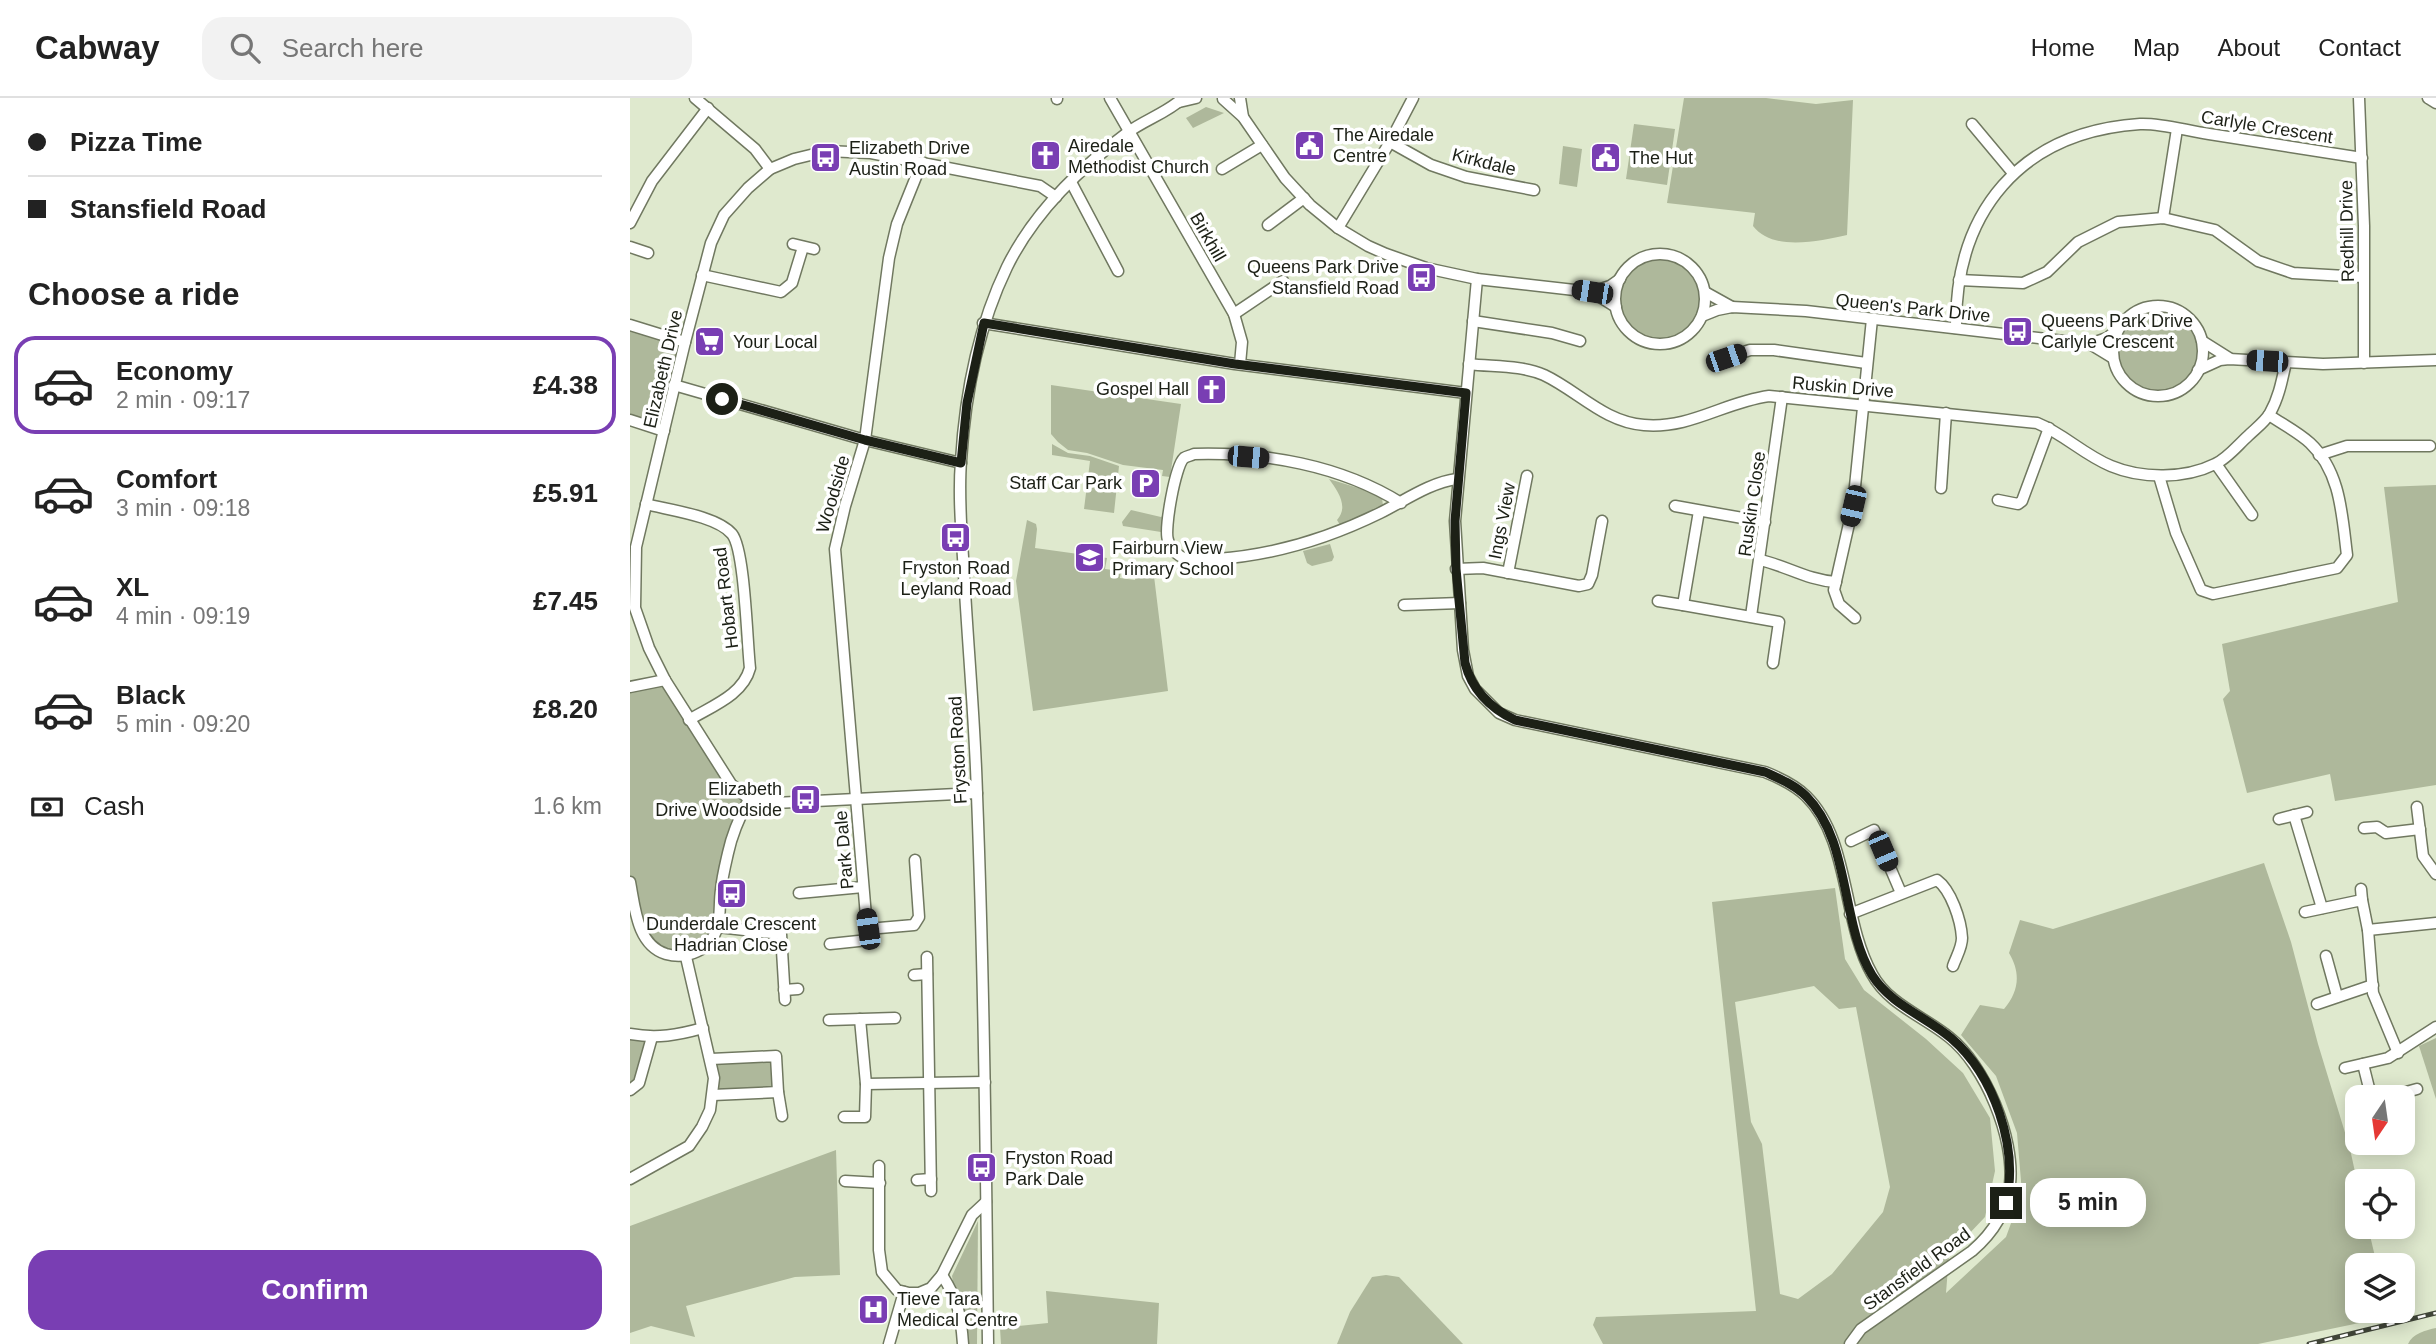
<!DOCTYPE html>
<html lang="en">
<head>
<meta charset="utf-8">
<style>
  :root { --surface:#fff; --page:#f2f2f2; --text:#222; --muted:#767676; --line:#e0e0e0; --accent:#793eb3 }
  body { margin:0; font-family:Arial,sans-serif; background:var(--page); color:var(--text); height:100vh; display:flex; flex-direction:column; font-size:26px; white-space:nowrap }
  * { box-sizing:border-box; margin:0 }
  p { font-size:23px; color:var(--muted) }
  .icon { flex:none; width:38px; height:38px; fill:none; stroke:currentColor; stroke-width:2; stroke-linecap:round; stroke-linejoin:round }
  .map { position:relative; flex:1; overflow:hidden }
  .panel { display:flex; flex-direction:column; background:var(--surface); width:630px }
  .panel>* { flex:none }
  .top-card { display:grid; align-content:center; height:154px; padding:0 28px; background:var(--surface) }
  .needle { width:46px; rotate:193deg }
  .fabs { position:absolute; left:1715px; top:987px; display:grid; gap:14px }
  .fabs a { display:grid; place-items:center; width:70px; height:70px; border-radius:14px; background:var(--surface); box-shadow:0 4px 18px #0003; font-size:35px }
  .end { position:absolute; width:32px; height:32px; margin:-16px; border:9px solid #1c2016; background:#fff; box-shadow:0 0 0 4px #fff }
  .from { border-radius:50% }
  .bubble { position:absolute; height:49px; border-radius:21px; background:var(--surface); box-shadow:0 4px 18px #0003; font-size:23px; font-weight:700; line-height:49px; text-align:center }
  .car { position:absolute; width:21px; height:42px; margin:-21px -10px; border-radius:9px; box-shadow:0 0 5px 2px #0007; background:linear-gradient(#222 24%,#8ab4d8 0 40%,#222 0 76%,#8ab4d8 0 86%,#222 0) }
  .top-card b { display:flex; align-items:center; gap:24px; height:66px; font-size:26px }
  .top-card b+b { border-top:2px solid var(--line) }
  .top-card i { width:18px; height:18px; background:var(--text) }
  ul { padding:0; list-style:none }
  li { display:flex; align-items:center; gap:21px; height:98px; margin:0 14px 10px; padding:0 14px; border:4px solid transparent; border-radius:21px }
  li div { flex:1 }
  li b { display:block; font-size:26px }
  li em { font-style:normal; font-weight:700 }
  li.on { border-color:var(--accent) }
  li>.icon { width:63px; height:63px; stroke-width:1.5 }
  h2 { padding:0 28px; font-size:32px; line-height:84px }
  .pay { display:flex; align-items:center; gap:18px; height:77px; padding:0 28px; font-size:26px }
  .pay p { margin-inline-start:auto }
  .button { display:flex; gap:14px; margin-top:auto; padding:14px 28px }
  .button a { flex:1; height:80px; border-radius:21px; background:var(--accent); color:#fff; font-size:28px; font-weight:700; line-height:80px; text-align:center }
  header { display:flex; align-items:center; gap:42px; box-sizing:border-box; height:98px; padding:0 35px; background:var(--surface); border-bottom:2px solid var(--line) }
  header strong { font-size:33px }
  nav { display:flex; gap:38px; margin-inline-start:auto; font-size:24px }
  .search { width:490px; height:63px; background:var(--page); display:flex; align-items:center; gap:18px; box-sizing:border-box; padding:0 24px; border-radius:21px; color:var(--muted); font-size:26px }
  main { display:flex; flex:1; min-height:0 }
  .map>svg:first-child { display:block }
</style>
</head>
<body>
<header>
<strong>Cabway</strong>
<div class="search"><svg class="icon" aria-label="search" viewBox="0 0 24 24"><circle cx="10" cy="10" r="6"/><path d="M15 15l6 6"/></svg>Search here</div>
<nav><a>Home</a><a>Map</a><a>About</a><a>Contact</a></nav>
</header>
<main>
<section class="panel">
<div class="top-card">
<b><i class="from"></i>Pizza Time</b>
<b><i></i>Stansfield Road</b>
</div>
<h2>Choose a ride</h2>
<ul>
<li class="on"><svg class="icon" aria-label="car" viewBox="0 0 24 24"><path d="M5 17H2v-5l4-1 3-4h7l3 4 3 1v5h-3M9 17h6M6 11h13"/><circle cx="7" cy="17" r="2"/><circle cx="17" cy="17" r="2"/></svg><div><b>Economy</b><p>2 min · 09:17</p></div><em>£4.38</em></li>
<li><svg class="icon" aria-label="car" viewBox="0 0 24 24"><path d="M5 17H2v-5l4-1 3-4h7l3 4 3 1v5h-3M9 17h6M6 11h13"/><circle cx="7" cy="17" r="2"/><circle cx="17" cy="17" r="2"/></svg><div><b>Comfort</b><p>3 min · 09:18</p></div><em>£5.91</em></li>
<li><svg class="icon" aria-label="car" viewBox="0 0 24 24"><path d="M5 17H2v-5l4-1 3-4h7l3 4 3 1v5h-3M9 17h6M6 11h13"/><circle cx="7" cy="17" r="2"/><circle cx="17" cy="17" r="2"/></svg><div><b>XL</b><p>4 min · 09:19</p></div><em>£7.45</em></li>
<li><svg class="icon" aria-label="car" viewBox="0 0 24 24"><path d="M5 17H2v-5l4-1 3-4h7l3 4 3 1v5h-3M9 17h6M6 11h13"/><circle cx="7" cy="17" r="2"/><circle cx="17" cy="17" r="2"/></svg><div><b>Black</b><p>5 min · 09:20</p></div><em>£8.20</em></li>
</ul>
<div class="pay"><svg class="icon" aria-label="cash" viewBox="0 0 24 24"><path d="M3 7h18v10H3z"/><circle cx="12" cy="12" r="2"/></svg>Cash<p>1.6 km</p></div>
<div class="button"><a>Confirm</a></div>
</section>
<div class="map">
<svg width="1806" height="1246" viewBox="0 0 1806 1246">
  <rect width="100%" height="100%" fill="#dfe9ce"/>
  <g fill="#aeb89b" fill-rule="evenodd">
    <path d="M1054,0H1136L1186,6L1223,2L1217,137C1189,143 1143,154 1123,128L1125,115L1037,105Z"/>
    <polygon points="576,9 594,15 563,30 556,20"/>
    <polygon points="1004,26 1045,31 1037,87 996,81"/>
    <polygon points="933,48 952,51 947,89 929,86"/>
    <circle cx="1030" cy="201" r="41"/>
    <circle cx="1528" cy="253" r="41"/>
    <polygon points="0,228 55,244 34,333 0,322"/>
    <polygon points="421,287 551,306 540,379 532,378 533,372 493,367 457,355 438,352 428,344 421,336"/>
    <polygon points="422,346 438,355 460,358 489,368 484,415 454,411 460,363 422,357"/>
    <path d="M699,381L748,396L752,400L753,408L710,427L707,422C719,409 708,393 699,381Z"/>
    <polygon points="1806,387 1806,687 1705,703 1700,676 1617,695 1593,601 1600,593 1592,546 1768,504 1754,389"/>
    <polygon points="501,412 531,419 534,417 531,434 493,428 492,424"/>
    <polygon points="397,422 406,426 407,431 405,450 477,460 475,471 491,473 490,480 505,482 506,476 524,478 538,593 403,613 386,483"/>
    <polygon points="700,446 704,459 702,463 682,468 677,465 673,453"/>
    <polygon points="35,582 101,686 119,701 108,724 82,843 56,859 20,847 0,784 0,589"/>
    <path d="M1634,765L1661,844L1688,946L1720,1051L1727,1083V1129H1738L1747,1167H1727V1213H1757L1758,1219L1628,1246H973L963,1227L966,1219L1126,1213L1082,804L1205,790L1215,861L1234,892L1296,941L1333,975L1360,1020L1365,1073L1355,1119L1319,1157L1316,1195L1376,1139L1392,1095L1387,1035L1366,978L1331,937L1350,907L1374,911C1389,893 1391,875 1379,855L1390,822L1423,831ZM1184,888L1209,911L1226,909L1260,1089L1253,1114L1202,1176L1168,1201L1150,1196L1132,1046L1121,1024L1105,904Z"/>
    <polygon points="0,936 22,939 9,985 0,992"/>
    <polygon points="1806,940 1806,1001 1789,948"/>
    <polygon points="146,958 148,994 83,997 81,961"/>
    <polygon points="206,1052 210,1177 165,1179 56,1208 65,1239 21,1228 0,1235 0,1128"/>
    <polygon points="348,1123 347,1246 333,1246 322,1178"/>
    <polygon points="756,1177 769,1179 833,1246 707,1246 720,1214 742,1179"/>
    <polygon points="416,1193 529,1205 527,1246 371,1246 370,1230 418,1225"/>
    <path d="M1806,1230V1246H1778C1782,1236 1796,1232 1806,1230Z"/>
  </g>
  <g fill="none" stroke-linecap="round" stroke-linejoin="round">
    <defs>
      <g id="minor">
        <polyline points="65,0 125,51 140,71"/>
        <polyline points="480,0 604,216 612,244 610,266"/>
        <polyline points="610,0 613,19"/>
        <polyline points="1729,0 1734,128 1734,265"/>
        <polyline points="1798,0 1806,5"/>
        <polyline points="427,1 427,0"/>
        <polyline points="593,1 613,19 655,80 680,107 708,130 738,148 756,156 796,170 847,181 962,194 986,209"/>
        <polyline points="549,4 566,0"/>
        <polyline points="1342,26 1383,75"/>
        <polyline points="760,44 801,67 836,79 904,92"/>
        <polyline points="592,71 632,47"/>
        <polyline points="441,84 488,173"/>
        <polyline points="1533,120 1547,31"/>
        <polyline points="0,125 22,83 78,10"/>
        <polyline points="638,127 674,100"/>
        <polyline points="708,130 760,44 783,0"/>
        <polyline points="163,146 184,151"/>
        <polyline points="0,149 18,155"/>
        <circle cx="1030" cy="201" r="45"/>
        <polyline points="72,177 151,194 162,185 173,149"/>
        <path d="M847,181L825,423L833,552L838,578L845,591L869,615L885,622L1135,674C1150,680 1165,687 1176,698C1220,741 1212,823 1242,876C1258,906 1293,918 1319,939C1355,967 1385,1040 1380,1086C1377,1114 1363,1135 1342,1153L1231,1231L1220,1246"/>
        <polyline points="1329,182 1393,185 1417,174 1448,144 1488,124 1533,120 1585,132 1628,163 1663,175 1733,179"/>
        <polyline points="962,194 980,188 990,181"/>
        <polyline points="1075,194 1102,209"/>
        <circle cx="1528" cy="253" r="45"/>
        <polyline points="604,216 653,183"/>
        <polyline points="1072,218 1087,212 1102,209 1176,213 1460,246 1477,240 1487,232"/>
        <polyline points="843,223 922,235 950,243"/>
        <polyline points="353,225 605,266 836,295"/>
        <polyline points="0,227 55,244"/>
        <path d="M1326,230C1325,113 1391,34 1510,26C1532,25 1557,33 1579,36C1630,44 1681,52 1732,60"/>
        <polyline points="1572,243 1599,260"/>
        <polyline points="1460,246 1483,260"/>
        <polyline points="1096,260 1120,252 1144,252 1236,265"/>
        <path d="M839,266C863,269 891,267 914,277C948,293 974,324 1014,327C1061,331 1094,304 1139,298L1407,325C1434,336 1454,357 1481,368C1512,381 1555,381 1585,366C1597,361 1608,347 1618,338C1625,331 1635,324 1640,315C1649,299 1652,282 1656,264"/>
        <polyline points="1568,272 1590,262 1599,261 1693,266 1806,262"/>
        <polyline points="44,287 235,342 331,365"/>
        <polyline points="0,322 34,333"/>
        <polyline points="1689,357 1717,348 1800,348"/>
        <polyline points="1586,366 1622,417"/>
        <path d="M1529,378L1546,435L1571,492L1583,496L1707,470L1717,457C1712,418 1711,374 1680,345C1668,334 1652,326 1639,317"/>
        <polyline points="1311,390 1316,315"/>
        <polyline points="1368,402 1388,406 1392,403 1419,330"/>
        <path d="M771,405C710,367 634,354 564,356C560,358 557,358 554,360C545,368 534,432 538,442C540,452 551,461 561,462C569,464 579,462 587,461C645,457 699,440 750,415C774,403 801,384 827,381"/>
        <path d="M16,406C39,412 87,418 102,436C115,452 117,545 120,570C113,597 82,608 59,622"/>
        <polyline points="1045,408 1135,424"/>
        <polyline points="1069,413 1053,507 1149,524 1143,565"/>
        <path d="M1130,462C1157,468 1177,482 1206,484"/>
        <polyline points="826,471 853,470 949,488 958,486 962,477 972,423"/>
        <polyline points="878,475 897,378"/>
        <polyline points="1028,503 1053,507"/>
        <polyline points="774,507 830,505"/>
        <polyline points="1121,518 1152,299"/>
        <polyline points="1225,520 1209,506 1204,492 1223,408 1242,221"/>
        <polyline points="0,589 35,582"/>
        <polyline points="347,695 145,705 119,701 101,686 35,582 19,550 5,510 6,449 55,244 81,145 94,117 118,90 140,71 164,61 197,53 241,55 410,88 426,99"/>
        <polyline points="1787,709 1793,758 1806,776"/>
        <polyline points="1664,717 1692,810"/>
        <polyline points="1649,721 1677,714"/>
        <polyline points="1734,730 1747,729 1756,735 1790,731"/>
        <polyline points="1221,743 1244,732 1271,795"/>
        <path d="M0,784C5,810 7,847 36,856C57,862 81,852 87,830C91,818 89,805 91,792C92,780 95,768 98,755C102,736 110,718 119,701"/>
        <polyline points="1731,791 1732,802"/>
        <polyline points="169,795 233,789"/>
        <polyline points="1675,814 1732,802 1738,832 1743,895 1768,955"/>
        <path d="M1220,816L1307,782C1321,792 1331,822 1332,840C1332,850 1326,859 1323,868"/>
        <polyline points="88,829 151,836 155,902"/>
        <polyline points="238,831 284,827 289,819 285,762"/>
        <polyline points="1738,832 1806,825"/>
        <polyline points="200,846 238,842 205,451 215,408 235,342 259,160 267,126 292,64"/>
        <polyline points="1696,858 1707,898"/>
        <polyline points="297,859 301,1093"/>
        <polyline points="284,877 297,876"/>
        <polyline points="154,892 168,891"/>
        <polyline points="1687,906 1743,887"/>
        <polyline points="199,922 265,920"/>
        <path d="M0,936C27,941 48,937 73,930"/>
        <polyline points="81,961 146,958 148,994 83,997"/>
        <polyline points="1733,966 1740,994 1747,999"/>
        <polyline points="1715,970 1758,960 1806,929"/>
        <polyline points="236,986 355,984"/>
        <polyline points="0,992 9,985 22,939"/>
        <polyline points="148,994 152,1018"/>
        <polyline points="1758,999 1787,991"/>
        <polyline points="214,1019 235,1019 236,986 230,921"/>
        <polyline points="1759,1045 1760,1048"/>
        <polyline points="249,1068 249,1152 252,1174 267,1192 279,1195 289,1195 301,1190 312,1177 342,1117 356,1104"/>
        <polyline points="0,1081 59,1048 72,1029 80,1012 84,980 56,859"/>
        <polyline points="287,1082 301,1081"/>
        <polyline points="215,1083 250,1085"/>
        <path d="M312,1177C328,1202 331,1217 333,1246"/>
        <polyline points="259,1246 274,1194"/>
        <path d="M358,1246C356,1063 354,880 347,697C345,624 338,550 334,476C332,439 328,400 331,363C335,296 348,229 377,169C403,116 450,70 497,35C514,22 537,15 553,0"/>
      </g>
    </defs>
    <use href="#minor" stroke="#707860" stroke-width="13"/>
    <use href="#minor" stroke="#fff" stroke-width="10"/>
    <defs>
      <polyline id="rail" points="1679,1246 1806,1215"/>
    </defs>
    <use href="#rail" stroke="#404538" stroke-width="5"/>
    <use href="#rail" stroke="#fff" stroke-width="2.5" stroke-dasharray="8" stroke-linecap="butt"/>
  </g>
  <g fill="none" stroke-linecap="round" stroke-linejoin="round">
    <path stroke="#1c2016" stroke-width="9" d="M92,301L235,342L331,365L337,305L354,225L605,266L836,295L825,423L826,471L835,565C842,592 860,610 885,622L1135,674C1150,681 1165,687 1176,698C1221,743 1210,824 1242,877C1261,907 1295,918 1321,940C1364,977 1389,1049 1376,1105"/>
  </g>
  <defs>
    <symbol id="civic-square" viewBox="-11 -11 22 22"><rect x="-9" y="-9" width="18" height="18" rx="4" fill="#793eb3" stroke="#fff"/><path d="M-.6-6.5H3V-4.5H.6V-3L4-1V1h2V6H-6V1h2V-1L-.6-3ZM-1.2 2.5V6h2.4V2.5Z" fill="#fff"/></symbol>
    <symbol id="church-square" viewBox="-11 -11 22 22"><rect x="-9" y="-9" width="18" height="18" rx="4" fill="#793eb3" stroke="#fff"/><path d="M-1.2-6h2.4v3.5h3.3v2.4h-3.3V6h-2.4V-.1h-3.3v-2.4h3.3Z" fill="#fff"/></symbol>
    <symbol id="bus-square" viewBox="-11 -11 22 22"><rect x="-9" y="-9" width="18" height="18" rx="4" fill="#793eb3" stroke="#fff"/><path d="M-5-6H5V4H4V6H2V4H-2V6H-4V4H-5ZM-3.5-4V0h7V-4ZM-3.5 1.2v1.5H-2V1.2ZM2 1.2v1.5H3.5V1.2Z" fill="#fff"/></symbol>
    <symbol id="supermarket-square" viewBox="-11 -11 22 22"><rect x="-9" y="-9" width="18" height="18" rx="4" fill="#793eb3" stroke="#fff"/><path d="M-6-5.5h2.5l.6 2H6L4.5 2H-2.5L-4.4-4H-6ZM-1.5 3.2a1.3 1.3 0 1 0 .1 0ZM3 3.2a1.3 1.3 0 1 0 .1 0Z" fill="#fff"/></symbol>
    <symbol id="parking-square" viewBox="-11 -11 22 22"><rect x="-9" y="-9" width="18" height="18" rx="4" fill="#793eb3" stroke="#fff"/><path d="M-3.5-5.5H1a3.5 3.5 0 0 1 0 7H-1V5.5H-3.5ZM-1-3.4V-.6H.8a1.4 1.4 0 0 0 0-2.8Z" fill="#fff"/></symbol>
    <symbol id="school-square" viewBox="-11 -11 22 22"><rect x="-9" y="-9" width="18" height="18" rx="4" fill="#793eb3" stroke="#fff"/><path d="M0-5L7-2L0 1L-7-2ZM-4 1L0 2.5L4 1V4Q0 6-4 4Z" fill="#fff"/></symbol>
    <symbol id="hospital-square" viewBox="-11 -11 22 22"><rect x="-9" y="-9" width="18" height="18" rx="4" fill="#793eb3" stroke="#fff"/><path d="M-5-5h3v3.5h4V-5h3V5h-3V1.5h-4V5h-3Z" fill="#fff"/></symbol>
  </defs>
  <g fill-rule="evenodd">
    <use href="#civic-square" x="662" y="30" width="35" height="35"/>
    <use href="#church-square" x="398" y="40" width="35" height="35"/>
    <use href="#bus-square" x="178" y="42" width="35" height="35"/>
    <use href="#civic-square" x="958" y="42" width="35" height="35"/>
    <use href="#bus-square" x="774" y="162" width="35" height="35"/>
    <use href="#bus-square" x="1370" y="216" width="35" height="35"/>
    <use href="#supermarket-square" x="62" y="226" width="35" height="35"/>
    <use href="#church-square" x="564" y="274" width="35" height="35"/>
    <use href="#parking-square" x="498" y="368" width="35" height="35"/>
    <use href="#bus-square" x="308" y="422" width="35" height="35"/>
    <use href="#school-square" x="442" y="442" width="35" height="35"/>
    <use href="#bus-square" x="158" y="684" width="35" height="35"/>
    <use href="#bus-square" x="84" y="778" width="35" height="35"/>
    <use href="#bus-square" x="334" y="1052" width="35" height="35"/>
    <use href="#hospital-square" x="226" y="1194" width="35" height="35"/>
  </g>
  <g text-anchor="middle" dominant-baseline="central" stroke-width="7" stroke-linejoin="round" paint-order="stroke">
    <g font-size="18" fill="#1c2016" stroke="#fff">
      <text transform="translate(1637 29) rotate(9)">Carlyle Crescent</text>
      <text transform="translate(854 64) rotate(14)">Kirkdale</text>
      <text transform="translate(1717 133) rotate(-91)">Redhill Drive</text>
      <text transform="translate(578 139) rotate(60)">Birkhill</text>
      <text transform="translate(1283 210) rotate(6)">Queen's Park Drive</text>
      <text transform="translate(33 271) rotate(-77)">Elizabeth Drive</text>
      <text transform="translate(1213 289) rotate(5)">Ruskin Drive</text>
      <text transform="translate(203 396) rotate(-74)">Woodside</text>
      <text transform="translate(1122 406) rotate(-82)">Ruskin Close</text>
      <text transform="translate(872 423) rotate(-79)">Ings View</text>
      <text transform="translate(96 500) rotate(-97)">Hobart Road</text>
      <text transform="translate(328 652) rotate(-93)">Fryston Road</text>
      <text transform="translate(214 752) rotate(-95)">Park Dale</text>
      <text transform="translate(1287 1171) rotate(-36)">Stansfield Road</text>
    </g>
    <g font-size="18" fill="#1c2016" stroke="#fff" text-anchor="start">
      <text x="703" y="37">The Airedale<tspan x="703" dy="21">Centre</tspan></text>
      <text x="438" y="48">Airedale<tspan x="438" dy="21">Methodist Church</tspan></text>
      <text x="219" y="50">Elizabeth Drive<tspan x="219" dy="21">Austin Road</tspan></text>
      <text x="999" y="60">The Hut</text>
      <text x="769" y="169" text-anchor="end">Queens Park Drive<tspan x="769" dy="21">Stansfield Road</tspan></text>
      <text x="1411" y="223">Queens Park Drive<tspan x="1411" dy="21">Carlyle Crescent</tspan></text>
      <text x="103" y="244">Your Local</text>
      <text x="559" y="291" text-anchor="end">Gospel Hall</text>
      <text x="492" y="385" text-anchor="end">Staff Car Park</text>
      <text x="482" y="450">Fairburn View<tspan x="482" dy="21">Primary School</tspan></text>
      <text x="326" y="470" text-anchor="middle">Fryston Road<tspan x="326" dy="21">Leyland Road</tspan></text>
      <text x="152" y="691" text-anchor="end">Elizabeth<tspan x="152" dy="21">Drive Woodside</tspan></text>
      <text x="101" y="826" text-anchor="middle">Dunderdale Crescent<tspan x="101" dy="21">Hadrian Close</tspan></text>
      <text x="375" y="1060">Fryston Road<tspan x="375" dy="21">Park Dale</tspan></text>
      <text x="267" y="1201">Tieve Tara<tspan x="267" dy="21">Medical Centre</tspan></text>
    </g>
  </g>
</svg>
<div class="fabs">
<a><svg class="needle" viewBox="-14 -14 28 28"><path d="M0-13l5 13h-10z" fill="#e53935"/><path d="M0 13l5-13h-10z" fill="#767676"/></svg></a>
<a><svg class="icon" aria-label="locate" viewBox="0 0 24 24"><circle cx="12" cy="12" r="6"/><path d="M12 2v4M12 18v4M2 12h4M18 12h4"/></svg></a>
<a><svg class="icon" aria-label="layers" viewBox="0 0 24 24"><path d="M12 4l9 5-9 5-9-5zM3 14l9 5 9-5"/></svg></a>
</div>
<i class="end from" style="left:92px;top:301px"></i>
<i class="end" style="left:1376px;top:1105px"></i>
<div class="bubble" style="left:1400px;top:1080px;width:116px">5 min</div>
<i class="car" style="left:962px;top:194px;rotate:279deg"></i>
<i class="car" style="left:1096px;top:260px;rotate:71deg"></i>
<i class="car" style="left:1637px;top:263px;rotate:274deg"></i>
<i class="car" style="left:618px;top:359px;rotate:95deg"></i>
<i class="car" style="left:1223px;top:408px;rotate:193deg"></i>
<i class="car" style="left:1253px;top:753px;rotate:157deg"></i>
<i class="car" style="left:238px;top:831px;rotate:352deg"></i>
</div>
</main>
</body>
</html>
